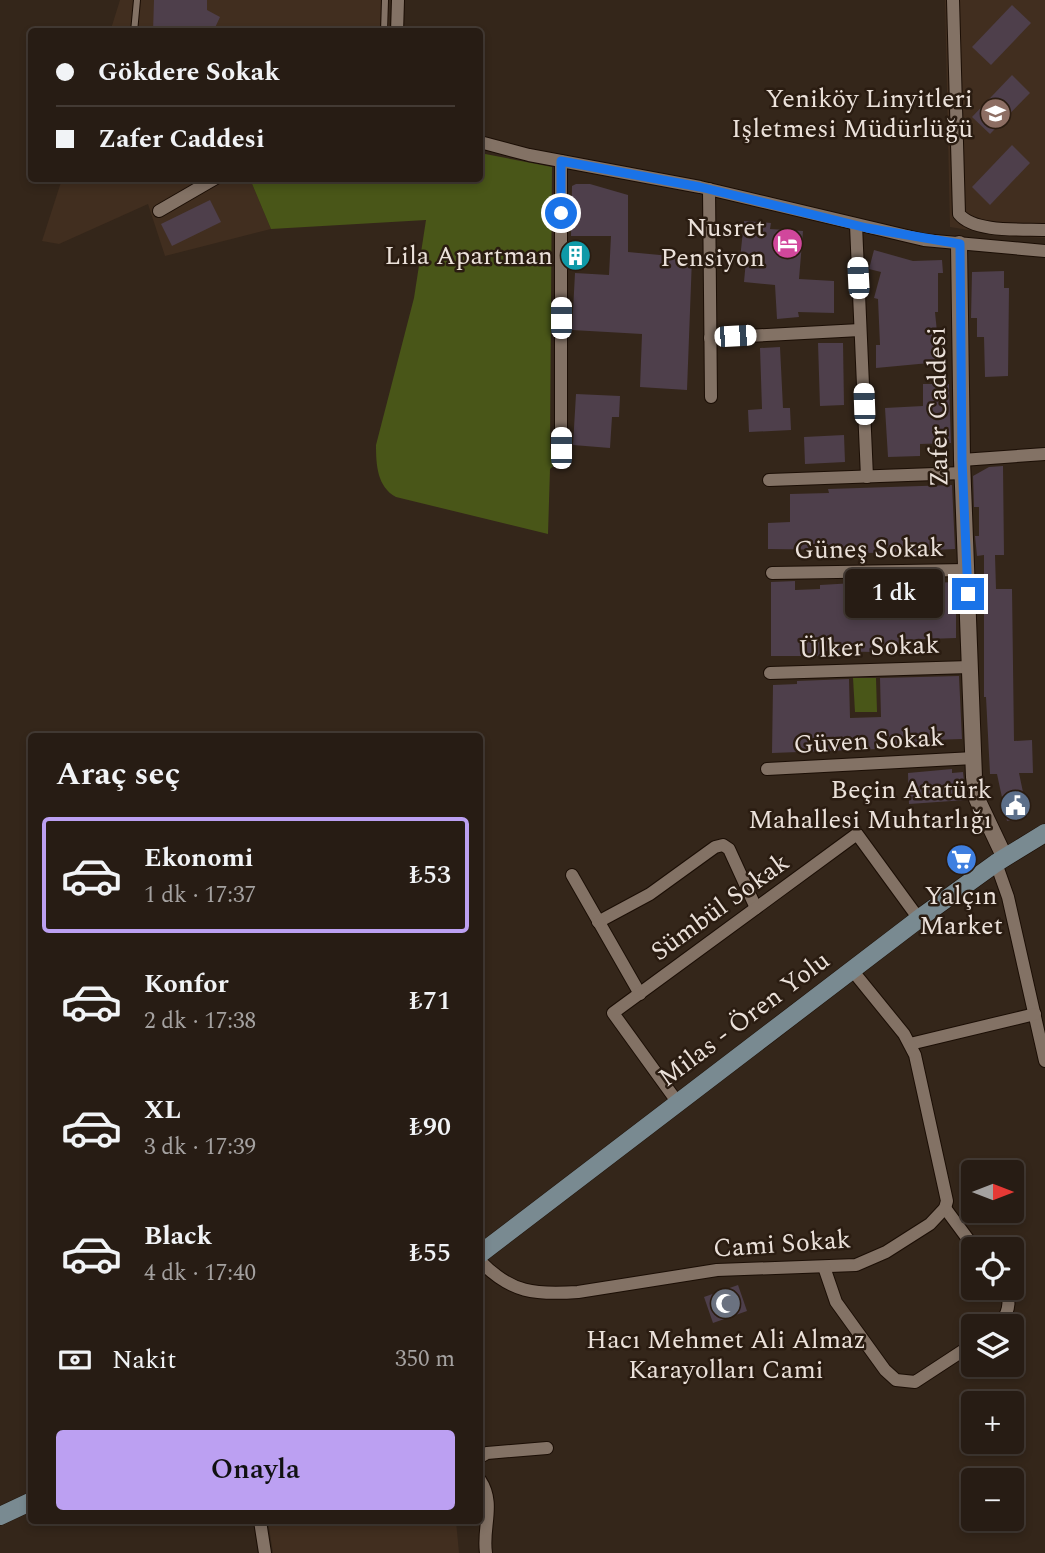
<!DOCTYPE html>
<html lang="tr">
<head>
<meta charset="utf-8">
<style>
  :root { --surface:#271c14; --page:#2f251d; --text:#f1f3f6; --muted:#a4a1a0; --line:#433a34; --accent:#bca0f2 }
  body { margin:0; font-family:Spectral,serif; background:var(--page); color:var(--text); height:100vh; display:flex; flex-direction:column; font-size:26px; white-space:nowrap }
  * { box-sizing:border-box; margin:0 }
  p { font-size:23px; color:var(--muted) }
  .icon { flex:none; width:38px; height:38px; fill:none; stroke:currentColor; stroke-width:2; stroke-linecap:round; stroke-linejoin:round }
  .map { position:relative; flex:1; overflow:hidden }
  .drawer { position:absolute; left:28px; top:733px; width:455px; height:791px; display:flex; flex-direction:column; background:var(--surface); border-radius:7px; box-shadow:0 4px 10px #0003,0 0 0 2px var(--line) }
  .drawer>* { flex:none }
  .banner { position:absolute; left:28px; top:28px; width:455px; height:154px; border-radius:7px; box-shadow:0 4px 10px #0003,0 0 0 2px var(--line); display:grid; align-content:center; height:154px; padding:0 28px; background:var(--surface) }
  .needle { width:46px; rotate:90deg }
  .fabs { position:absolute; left:961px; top:1160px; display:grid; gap:14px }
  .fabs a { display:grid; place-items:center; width:63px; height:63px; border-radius:7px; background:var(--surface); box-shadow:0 4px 10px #0003,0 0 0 2px var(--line); font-size:35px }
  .end { position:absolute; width:32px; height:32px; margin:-16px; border:9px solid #1a73e8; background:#fff; box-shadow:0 0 0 4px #fff }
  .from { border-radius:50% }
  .bubble { position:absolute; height:49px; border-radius:7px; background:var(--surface); box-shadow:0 4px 10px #0003,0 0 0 2px var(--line); font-size:23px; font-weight:600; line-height:49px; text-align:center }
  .car { position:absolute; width:21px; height:42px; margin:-21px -10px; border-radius:9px; box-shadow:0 0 5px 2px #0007; background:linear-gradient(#fff 24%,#345 0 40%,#fff 0 76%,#345 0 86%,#fff 0) }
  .banner b { display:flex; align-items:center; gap:24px; height:66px; font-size:26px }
  .banner b+b { border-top:2px solid var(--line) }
  .banner i { width:18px; height:18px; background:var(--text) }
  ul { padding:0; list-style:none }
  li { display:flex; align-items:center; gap:21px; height:116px; margin:0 14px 10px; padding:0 14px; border:4px solid transparent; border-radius:7px }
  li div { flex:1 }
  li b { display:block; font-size:26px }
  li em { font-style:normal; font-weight:600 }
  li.active { border-color:var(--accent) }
  li>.icon { width:63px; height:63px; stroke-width:1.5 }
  h2 { padding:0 28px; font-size:32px; line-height:84px }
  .pay { display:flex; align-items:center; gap:18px; height:77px; padding:0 28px; font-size:26px }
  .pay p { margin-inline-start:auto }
  .button { display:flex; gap:14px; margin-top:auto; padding:14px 28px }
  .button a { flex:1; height:80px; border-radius:7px; background:var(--accent); color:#111; font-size:28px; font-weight:600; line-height:80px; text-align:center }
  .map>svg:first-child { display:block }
</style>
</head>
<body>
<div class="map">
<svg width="1045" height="1553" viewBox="0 0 1045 1553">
  <rect width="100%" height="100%" fill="#34261a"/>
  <g fill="#412e1f">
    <polygon points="120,0 389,0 389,31 110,32"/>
    <polygon points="945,0 1045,0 1045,238 1007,236 950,227"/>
    <polygon points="62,179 250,179 271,229 165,256 148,204 59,244 42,241"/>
    <polygon points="268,1521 456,1521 459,1553 273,1553"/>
  </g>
  <g fill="#495618">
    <path d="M480,153L552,167L550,449L570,452L550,469L548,534L396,497C377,487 376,464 376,445L414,298L426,220L271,229L250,179L480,178Z"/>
    <polygon points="853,678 876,678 877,712 855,712"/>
  </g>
  <g fill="#4e3f4b">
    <polygon points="154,0 207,0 207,10 220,17 213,32 153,32"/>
    <polygon points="1012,5 1031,23 991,65 972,47"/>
    <polygon points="1012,75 1030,93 990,134 972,117"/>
    <polygon points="1012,145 1030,163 990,205 972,187"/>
    <polygon points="576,184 590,184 628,195 628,252 692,258 687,390 640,387 642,334 572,330 575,273 609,275 611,236 571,236 572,186"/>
    <polygon points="210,200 221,222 172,246 161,224"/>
    <polygon points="744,221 771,223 770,229 803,231 799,279 834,281 834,313 798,312 799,317 777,319 775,285 744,282 746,260 740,259"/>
    <polygon points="874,250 913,261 942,260 943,273 938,273 938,312 935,312 940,362 876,368 876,345 880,345 878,299 874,298 881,272 869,269"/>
    <polygon points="1004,271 1004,288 1009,288 1008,376 985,377 984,337 977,337 977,318 971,318 972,272"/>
    <polygon points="818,343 843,343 844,405 820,406"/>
    <polygon points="780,347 783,408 790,408 791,430 749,432 748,410 762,409 760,348"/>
    <polygon points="923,384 949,384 951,443 920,444 920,456 888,457 885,408 923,406"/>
    <polygon points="576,394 620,396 619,417 612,417 610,448 573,445"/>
    <polygon points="844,435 845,462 805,464 804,437"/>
    <polygon points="1003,466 1004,555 995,555 996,589 1012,589 1014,741 1032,740 1033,773 1019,773 1028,816 1007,821 997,774 990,774 986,697 984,697 984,555 977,556 975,536 979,536 979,507 974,507 973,476 989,467"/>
    <polygon points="952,485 955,549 847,554 847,550 768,549 768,523 790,522 790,494 829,493 828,489"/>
    <polygon points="928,580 928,583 956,582 956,638 900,640 900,648 875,649 875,652 820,651 820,656 771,656 771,582 795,581 795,590 820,589 820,585 872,582 873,586 906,584 906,581"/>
    <polygon points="959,676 962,739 931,740 931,744 879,744 879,749 772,753 773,685 797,684 797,681 849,679 850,718 881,717 880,678"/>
    <polygon points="952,769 952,773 963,772 966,800 909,804 908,773"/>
    <polygon points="738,1285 747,1311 713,1323 704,1297"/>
  </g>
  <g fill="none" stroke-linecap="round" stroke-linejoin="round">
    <defs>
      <g id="service">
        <polyline points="134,32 137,0"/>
        <polyline points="384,32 385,0"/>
      </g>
      <g id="minor">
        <path d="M953,0L959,214C974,233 1023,229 1045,230"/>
        <polyline points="397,32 398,0"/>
        <polyline points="480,142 529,155 700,187 924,240 1045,251"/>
        <polyline points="709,189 711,397"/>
        <polyline points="159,211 216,178"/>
        <polyline points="856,225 867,477"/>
        <polyline points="710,338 860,330"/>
        <polyline points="561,448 561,161"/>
        <polyline points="962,460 1045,454"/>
        <polyline points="769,480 963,473"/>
        <polyline points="772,573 967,570"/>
        <polyline points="770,673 970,667"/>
        <polyline points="767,769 974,758"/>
        <polyline points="996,863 1008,897 1045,1061"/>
        <polyline points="572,875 640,994"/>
        <polyline points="598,922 650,894 715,847 723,845 729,849 756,908"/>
        <polyline points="910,1044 1035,1014"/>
        <polyline points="678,1103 613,1013 857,834 919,919"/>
        <polyline points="945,1208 976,1250"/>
        <path d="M480,1261C511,1293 535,1295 578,1292L717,1270L856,1265L886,1252L930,1224L945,1208L947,1201L915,1055L904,1034L852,970"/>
        <polyline points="824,1267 836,1302 885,1370 896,1380 915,1382 973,1344"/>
        <path d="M997,1326C1008,1316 1012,1302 1005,1288"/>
        <polyline points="480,1457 487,1453 547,1448"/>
        <path d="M480,1480C496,1504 482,1527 486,1553"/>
        <polyline points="260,1521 265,1553"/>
      </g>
      <polyline id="tertiary" points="959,244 962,460 974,777 977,799 1005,858"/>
      <g id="secondary">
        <polyline points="480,1254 924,915 996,863 1045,833"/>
        <polyline points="0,1516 32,1501"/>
      </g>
    </defs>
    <use href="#service" stroke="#1b0e05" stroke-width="8"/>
    <use href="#minor" stroke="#1b0e05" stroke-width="14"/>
    <use href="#tertiary" stroke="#1b0e05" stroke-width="18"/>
    <use href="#secondary" stroke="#1b0e05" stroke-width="19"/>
    <use href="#service" stroke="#837265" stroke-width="6"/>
    <use href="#minor" stroke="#837265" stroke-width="12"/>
    <use href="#tertiary" stroke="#837265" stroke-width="16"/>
    <use href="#secondary" stroke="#798a91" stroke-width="18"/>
  </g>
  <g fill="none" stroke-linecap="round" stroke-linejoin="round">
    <polyline stroke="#1a73e8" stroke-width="9" points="561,213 561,161 700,187 867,228 960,244 962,460 968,594"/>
  </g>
  <defs>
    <symbol id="school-disc" viewBox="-11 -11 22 22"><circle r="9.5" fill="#8d6e63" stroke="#2a1c11"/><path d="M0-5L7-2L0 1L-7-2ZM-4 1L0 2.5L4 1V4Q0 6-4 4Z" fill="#fff"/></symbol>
    <symbol id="hotel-disc" viewBox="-11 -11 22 22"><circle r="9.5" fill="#d1479c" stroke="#2a1c11"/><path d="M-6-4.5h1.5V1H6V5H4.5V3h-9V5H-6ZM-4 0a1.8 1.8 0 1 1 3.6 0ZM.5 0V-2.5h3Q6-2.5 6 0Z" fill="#fff"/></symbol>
    <symbol id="building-disc" viewBox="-11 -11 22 22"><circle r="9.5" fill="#0f9aa8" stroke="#2a1c11"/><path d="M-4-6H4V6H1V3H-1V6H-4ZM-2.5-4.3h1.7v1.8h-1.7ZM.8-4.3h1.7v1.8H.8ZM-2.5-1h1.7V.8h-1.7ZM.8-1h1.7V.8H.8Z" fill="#fff"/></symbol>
    <symbol id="civic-disc" viewBox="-11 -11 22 22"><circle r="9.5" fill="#5c6f8a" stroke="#2a1c11"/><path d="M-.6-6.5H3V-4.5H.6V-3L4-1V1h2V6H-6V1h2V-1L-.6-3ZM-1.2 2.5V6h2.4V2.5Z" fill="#fff"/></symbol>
    <symbol id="supermarket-disc" viewBox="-11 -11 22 22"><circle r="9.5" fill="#3f7fe0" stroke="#2a1c11"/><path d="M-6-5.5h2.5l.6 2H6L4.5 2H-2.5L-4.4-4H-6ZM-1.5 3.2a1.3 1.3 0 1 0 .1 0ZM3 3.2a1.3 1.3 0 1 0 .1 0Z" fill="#fff"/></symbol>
    <symbol id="mosque-disc" viewBox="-11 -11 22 22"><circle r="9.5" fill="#6b7280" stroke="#2a1c11"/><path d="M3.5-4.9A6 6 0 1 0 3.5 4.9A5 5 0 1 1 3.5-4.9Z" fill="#fff"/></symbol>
  </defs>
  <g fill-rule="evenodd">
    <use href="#school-disc" x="978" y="96" width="35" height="35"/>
    <use href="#hotel-disc" x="770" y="226" width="35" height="35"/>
    <use href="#building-disc" x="558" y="238" width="35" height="35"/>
    <use href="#civic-disc" x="998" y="788" width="35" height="35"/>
    <use href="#supermarket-disc" x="944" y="842" width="35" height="35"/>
    <use href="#mosque-disc" x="708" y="1286" width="35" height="35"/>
  </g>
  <g text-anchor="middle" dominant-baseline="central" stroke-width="5" stroke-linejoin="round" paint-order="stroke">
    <g font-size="26" fill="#ebe1da" stroke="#2a1c11" text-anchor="end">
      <text x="973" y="99">Yeniköy Linyitleri<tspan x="973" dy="30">Işletmesi Müdürlüğü</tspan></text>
      <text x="765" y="228">Nusret<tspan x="765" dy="30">Pensiyon</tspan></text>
      <text x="553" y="256">Lila Apartman</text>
      <text x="992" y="790">Beçin Atatürk<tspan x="992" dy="30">Mahallesi Muhtarlığı</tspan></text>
      <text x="961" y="896" text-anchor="middle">Yalçın<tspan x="961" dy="30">Market</tspan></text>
      <text x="726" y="1340" text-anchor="middle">Hacı Mehmet Ali Almaz<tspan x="726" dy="30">Karayolları Cami</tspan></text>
    </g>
    <g font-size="26" fill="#ebe1da" stroke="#2a1c11">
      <text transform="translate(938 407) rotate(-91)">Zafer Caddesi</text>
      <text transform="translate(869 549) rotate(-1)">Güneş Sokak</text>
      <text transform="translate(869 647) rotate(-2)">Ülker Sokak</text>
      <text transform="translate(869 741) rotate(-3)">Güven Sokak</text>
      <text transform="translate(720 907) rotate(-36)">Sümbül Sokak</text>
      <text transform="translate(744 1019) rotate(-37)">Milas - Ören Yolu</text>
      <text transform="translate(782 1244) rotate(-4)">Cami Sokak</text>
    </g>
  </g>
</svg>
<div class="fabs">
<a><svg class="needle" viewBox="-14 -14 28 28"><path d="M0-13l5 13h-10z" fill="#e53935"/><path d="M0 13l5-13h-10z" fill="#a4a1a0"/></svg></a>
<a><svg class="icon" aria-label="locate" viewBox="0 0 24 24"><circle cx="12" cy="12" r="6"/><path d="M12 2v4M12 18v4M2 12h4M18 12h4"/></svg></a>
<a><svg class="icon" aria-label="layers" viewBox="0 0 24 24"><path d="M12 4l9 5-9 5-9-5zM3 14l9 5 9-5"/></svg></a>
<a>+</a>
<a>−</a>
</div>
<i class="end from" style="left:561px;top:213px"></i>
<i class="end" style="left:968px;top:594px"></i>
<div class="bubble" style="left:845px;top:569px;width:98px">1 dk</div>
<i class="car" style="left:858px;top:278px;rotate:357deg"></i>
<i class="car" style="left:561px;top:318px;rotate:0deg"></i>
<i class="car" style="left:735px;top:336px;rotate:87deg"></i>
<i class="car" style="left:864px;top:404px;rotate:358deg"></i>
<i class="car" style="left:561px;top:448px;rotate:0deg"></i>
<div class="banner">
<b><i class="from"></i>Gökdere Sokak</b>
<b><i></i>Zafer Caddesi</b>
</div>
<section class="drawer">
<h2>Araç seç</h2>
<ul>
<li class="active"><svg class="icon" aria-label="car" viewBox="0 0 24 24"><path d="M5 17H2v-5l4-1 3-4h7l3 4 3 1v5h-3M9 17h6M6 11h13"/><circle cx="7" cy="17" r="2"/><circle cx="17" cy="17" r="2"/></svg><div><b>Ekonomi</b><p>1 dk · 17:37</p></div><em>₺53</em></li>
<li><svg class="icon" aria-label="car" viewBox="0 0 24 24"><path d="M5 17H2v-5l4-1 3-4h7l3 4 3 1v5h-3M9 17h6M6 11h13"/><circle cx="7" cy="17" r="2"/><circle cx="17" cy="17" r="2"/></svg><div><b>Konfor</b><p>2 dk · 17:38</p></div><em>₺71</em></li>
<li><svg class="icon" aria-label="car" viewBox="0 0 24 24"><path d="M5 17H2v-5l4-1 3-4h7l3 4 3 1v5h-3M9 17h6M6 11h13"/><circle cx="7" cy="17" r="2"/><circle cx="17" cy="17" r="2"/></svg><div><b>XL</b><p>3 dk · 17:39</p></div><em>₺90</em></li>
<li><svg class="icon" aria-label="car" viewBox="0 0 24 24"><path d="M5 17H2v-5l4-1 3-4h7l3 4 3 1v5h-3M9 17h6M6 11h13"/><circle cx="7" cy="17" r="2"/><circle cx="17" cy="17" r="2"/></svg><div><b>Black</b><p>4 dk · 17:40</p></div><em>₺55</em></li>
</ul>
<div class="pay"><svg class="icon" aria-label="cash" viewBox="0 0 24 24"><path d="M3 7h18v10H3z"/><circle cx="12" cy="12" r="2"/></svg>Nakit<p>350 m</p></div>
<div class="button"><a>Onayla</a></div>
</section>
</div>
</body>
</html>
